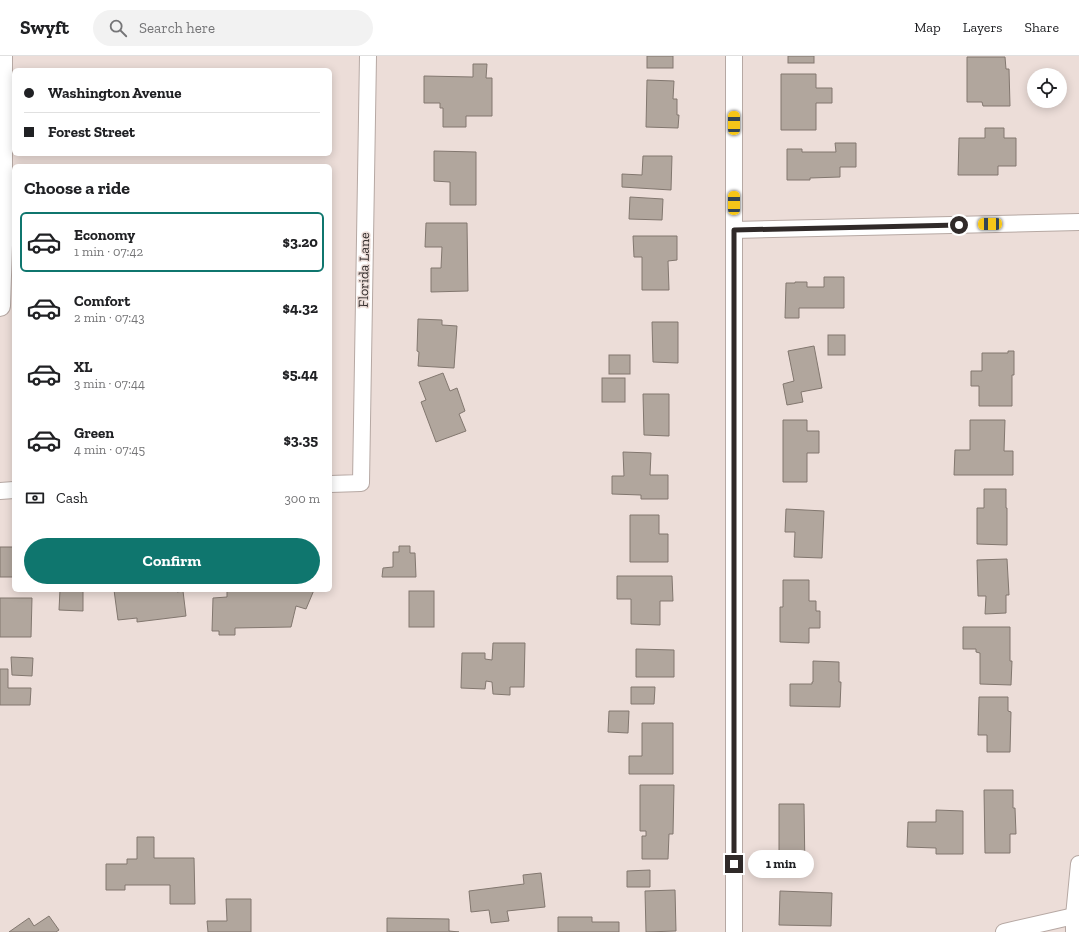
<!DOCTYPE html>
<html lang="en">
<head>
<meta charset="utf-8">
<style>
  :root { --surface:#fff; --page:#f2f2f2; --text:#202124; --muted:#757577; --line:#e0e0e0; --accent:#0f766e }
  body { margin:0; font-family:"Zilla Slab",serif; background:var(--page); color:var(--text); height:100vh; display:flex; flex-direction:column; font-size:15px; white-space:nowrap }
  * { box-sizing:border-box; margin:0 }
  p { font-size:13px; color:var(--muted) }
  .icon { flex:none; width:22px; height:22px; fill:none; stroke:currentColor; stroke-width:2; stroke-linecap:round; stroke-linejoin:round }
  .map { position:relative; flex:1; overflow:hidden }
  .panel { position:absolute; left:12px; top:108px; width:320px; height:428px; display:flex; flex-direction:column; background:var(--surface); border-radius:6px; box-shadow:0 2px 10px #0003 }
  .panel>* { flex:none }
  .banner { position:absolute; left:12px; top:12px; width:320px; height:88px; border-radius:6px; box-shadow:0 2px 10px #0003; display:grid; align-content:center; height:88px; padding:0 12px; background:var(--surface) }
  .fabs { position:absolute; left:1027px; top:12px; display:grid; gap:8px }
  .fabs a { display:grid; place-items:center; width:40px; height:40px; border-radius:50%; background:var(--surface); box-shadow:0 2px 10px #0003; font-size:20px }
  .end { position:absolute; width:18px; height:18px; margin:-9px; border:5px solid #302a29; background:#fff; box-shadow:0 0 0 2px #fff }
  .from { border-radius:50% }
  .bubble { position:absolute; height:28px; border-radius:14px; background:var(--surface); box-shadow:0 2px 10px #0003; font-size:13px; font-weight:800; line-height:28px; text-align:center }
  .car { position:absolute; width:12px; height:24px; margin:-12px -6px; border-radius:5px; box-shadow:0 0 3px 1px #0007; background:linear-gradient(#f5c518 24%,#345 0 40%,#f5c518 0 76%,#345 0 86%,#f5c518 0) }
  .banner b { display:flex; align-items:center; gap:14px; height:38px; font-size:15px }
  .banner b+b { border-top:1px solid var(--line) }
  .banner i { width:10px; height:10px; background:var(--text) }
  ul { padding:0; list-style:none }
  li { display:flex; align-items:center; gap:12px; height:60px; margin:0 8px 6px; padding:0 4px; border:2px solid transparent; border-radius:6px }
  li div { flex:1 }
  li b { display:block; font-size:15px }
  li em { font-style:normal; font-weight:800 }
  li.selected { border-color:var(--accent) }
  li>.icon { width:36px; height:36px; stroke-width:1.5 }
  h2 { padding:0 12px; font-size:18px; line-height:48px }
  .pay { display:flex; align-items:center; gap:10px; height:44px; padding:0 12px; font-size:15px }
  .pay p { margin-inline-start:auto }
  .primary-button { display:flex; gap:8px; margin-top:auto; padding:8px 12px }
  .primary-button a { flex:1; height:46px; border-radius:24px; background:var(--accent); color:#fff; font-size:16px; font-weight:800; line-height:46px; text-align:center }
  header { display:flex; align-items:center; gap:24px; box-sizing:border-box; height:56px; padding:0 20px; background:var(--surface); border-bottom:1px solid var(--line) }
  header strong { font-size:19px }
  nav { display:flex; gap:22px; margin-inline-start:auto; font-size:14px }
  .search { width:280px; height:36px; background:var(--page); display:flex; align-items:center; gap:10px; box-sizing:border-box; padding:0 14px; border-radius:22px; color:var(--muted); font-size:15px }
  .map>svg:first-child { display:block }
</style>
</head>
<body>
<header>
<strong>Swyft</strong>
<div class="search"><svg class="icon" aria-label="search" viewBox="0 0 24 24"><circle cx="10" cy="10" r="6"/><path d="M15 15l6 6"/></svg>Search here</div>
<nav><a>Map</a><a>Layers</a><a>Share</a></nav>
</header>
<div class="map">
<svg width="1079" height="876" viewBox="0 0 1079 876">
  <rect width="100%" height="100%" fill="#ecddd8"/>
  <g fill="#b1a69d" stroke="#82776f">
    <rect x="647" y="0" width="26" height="12"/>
    <rect x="788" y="0" width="26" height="7"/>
    <polygon points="967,1 1005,1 1006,13 1009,13 1010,50 983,50 982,46 967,46"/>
    <polygon points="473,8 487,8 486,22 492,22 492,60 466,60 466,71 443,71 443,52 440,52 440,47 424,47 424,20 473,21"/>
    <polygon points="781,18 816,18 816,32 832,32 832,47 816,47 816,74 781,74"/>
    <polygon points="647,24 674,25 673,43 677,43 677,59 679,59 678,72 646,71"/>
    <polygon points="985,72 1004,72 1004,82 1016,82 1016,110 998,110 998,119 958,119 959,82 985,82"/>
    <polygon points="835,87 856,87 856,111 840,111 840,121 810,122 810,124 787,124 787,93 802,93 802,96 836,96"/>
    <polygon points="434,95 476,96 476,149 450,149 450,126 434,125"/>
    <polygon points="643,100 672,100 671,134 622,131 622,118 642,119"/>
    <polygon points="106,109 106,110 63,110"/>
    <polygon points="630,141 663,143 662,164 629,163"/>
    <polygon points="426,167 467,167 468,235 431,236 431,212 441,212 442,191 425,191"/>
    <polygon points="633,180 677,180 677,204 668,205 669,234 642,234 642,201 634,201"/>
    <polygon points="824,221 844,221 844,252 799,252 799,262 785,262 786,227 795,227 795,226 807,226 807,231 824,231"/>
    <polygon points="418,263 442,264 442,269 457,270 454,312 418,310 419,296 417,295"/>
    <polygon points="652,266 678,266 678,307 653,306"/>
    <rect x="828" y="279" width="17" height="20"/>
    <polygon points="814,290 822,332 801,336 803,346 787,349 783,328 794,325 788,295"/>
    <polygon points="1008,295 1014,295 1014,319 1012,319 1012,350 979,350 979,330 971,330 971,315 982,315 982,297 1008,297"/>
    <rect x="609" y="299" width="21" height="19"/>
    <polygon points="443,317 450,335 457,332 465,355 459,358 466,375 436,386 421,346 426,344 419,326"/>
    <rect x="602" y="322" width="23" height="24"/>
    <polygon points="643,338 669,338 669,380 644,379"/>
    <polygon points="783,364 807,364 807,375 819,375 819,397 807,397 807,426 783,426"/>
    <polygon points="970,364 1005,364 1004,395 1013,395 1013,419 954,419 955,394 970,394"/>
    <polygon points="623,396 651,397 650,419 668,419 668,443 641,443 641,439 612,438 612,420 624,420"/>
    <polygon points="984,433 1006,433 1006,452 1007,452 1007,489 977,488 977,452 984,452"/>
    <polygon points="786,453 824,455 822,502 794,501 795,476 785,476"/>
    <polygon points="630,459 659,459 659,478 668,478 668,506 630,506"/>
    <polygon points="399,490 410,490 410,497 415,497 416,521 382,521 383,512 393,511 393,496 399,496"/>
    <rect x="0" y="491" width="14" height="30"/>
    <polygon points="1007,503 1009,539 1006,539 1006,557 985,558 986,540 978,540 977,504"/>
    <polygon points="617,520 672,520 673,545 660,545 660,569 631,568 631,543 617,543"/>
    <polygon points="783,524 809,524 809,545 816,545 816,555 820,555 820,572 809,572 809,587 780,586 780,551 783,551"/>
    <polygon points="60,534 83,535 83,555 59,554"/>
    <polygon points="114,534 177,534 177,536 183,535 186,560 137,566 137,562 118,564"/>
    <polygon points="227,534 314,534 306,553 296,550 291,571 235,572 235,579 219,579 219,575 212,575 213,542 227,541"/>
    <rect x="409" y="535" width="25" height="36"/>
    <polygon points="0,542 32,542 31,581 0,581"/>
    <polygon points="963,571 1010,571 1010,605 1012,605 1011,629 980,628 980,597 976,596 976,593 963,593"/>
    <polygon points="493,587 525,587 524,631 510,631 510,639 493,638 492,626 486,625 485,633 461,632 462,597 485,597 485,603 492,604"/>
    <polygon points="636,593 674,594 674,621 636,621"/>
    <polygon points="11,601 33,602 32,620 12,619"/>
    <polygon points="813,605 839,606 839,626 841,626 840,651 790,650 790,628 812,628 812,626 813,626"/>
    <polygon points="0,613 8,613 8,632 31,632 30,649 0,649"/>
    <polygon points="631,631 655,631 654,648 631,648"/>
    <polygon points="979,641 1008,641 1008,655 1011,656 1010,696 987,696 987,679 978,679"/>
    <polygon points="609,655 629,655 628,677 608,676"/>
    <polygon points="642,667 673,667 673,718 629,718 629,700 642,700"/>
    <polygon points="640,729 674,729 673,778 669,778 668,803 642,803 642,780 646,780 646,775 640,775"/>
    <polygon points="984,734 1013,734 1013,752 1015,752 1016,778 1010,778 1010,797 985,797"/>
    <polygon points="779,748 804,748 805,816 779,815"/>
    <polygon points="936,754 963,755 963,798 936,798 936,792 907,791 908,766 936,766"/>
    <polygon points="137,781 154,781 154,802 194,802 195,848 170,848 170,829 125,829 125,834 106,834 106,808 127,808 127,803 137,803"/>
    <polygon points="650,814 650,831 627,831 627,815"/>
    <polygon points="541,817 545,851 507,855 509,865 491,867 489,854 471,856 469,835 524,828 523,819"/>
    <polygon points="675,834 676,875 646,876 645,835"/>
    <polygon points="780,835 832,837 831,870 779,869"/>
    <polygon points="226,843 251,843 251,876 208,876 207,865 227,865"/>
    <polygon points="49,860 59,874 56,876 9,876 29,862 34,870"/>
    <polygon points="558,861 592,861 592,866 619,866 619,876 558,876"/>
    <polygon points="387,862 449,863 449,875 459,876 387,876"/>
  </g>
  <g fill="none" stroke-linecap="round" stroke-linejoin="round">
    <defs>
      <g id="minor">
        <polyline points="734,174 1079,166"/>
        <polyline points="330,428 361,427 368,0"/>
        <polyline points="0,435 14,434"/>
        <polyline points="734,876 734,0"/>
        <polyline points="1004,876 1074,860 1079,858"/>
        <polyline points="1074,876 1074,860 1079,808"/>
      </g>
      <polyline id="tertiary" points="0,250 2,189 2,0"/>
    </defs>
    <use href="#minor" stroke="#b6a8a3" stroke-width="18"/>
    <use href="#tertiary" stroke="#b6a8a3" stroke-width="22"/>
    <use href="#minor" stroke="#fff" stroke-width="16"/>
    <use href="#tertiary" stroke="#fff" stroke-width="20"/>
  </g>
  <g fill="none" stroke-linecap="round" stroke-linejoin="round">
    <polyline stroke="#302a29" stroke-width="5" points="734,808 734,174 959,169"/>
  </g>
  <g text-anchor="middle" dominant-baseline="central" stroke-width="3" stroke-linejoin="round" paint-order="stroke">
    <g font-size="14" fill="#302a29" stroke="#ecddd8">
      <text transform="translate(364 214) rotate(-89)">Florida Lane</text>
    </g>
  </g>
</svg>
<div class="fabs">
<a><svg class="icon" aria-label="locate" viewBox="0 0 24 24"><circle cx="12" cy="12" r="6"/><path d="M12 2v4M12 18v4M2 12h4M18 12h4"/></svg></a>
</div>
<i class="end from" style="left:959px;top:169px"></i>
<i class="end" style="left:734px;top:808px"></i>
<div class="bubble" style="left:748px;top:794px;width:66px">1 min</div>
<i class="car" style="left:734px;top:67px;rotate:0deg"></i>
<i class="car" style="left:734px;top:147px;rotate:0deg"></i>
<i class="car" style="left:990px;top:168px;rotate:269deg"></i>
<div class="banner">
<b><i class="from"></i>Washington Avenue</b>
<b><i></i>Forest Street</b>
</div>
<section class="panel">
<h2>Choose a ride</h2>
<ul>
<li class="selected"><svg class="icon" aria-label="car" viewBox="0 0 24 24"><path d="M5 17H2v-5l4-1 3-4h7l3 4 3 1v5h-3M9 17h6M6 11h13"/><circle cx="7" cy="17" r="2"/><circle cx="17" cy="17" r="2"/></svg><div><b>Economy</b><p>1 min · 07:42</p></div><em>$3.20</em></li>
<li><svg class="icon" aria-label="car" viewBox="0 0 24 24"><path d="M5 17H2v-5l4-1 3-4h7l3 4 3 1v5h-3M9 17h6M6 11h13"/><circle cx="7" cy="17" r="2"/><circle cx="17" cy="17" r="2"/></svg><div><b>Comfort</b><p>2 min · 07:43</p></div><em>$4.32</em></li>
<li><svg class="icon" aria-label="car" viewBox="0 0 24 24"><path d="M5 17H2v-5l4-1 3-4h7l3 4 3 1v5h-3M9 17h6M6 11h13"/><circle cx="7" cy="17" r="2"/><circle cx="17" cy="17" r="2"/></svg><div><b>XL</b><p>3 min · 07:44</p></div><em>$5.44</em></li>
<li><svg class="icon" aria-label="car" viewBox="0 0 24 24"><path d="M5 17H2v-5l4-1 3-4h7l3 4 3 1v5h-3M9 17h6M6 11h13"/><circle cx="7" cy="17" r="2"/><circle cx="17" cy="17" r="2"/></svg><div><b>Green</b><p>4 min · 07:45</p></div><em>$3.35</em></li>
</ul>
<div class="pay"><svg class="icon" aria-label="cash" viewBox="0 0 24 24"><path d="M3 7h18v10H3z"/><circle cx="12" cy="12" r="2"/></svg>Cash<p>300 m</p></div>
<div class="primary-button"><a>Confirm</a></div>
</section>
</div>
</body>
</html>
